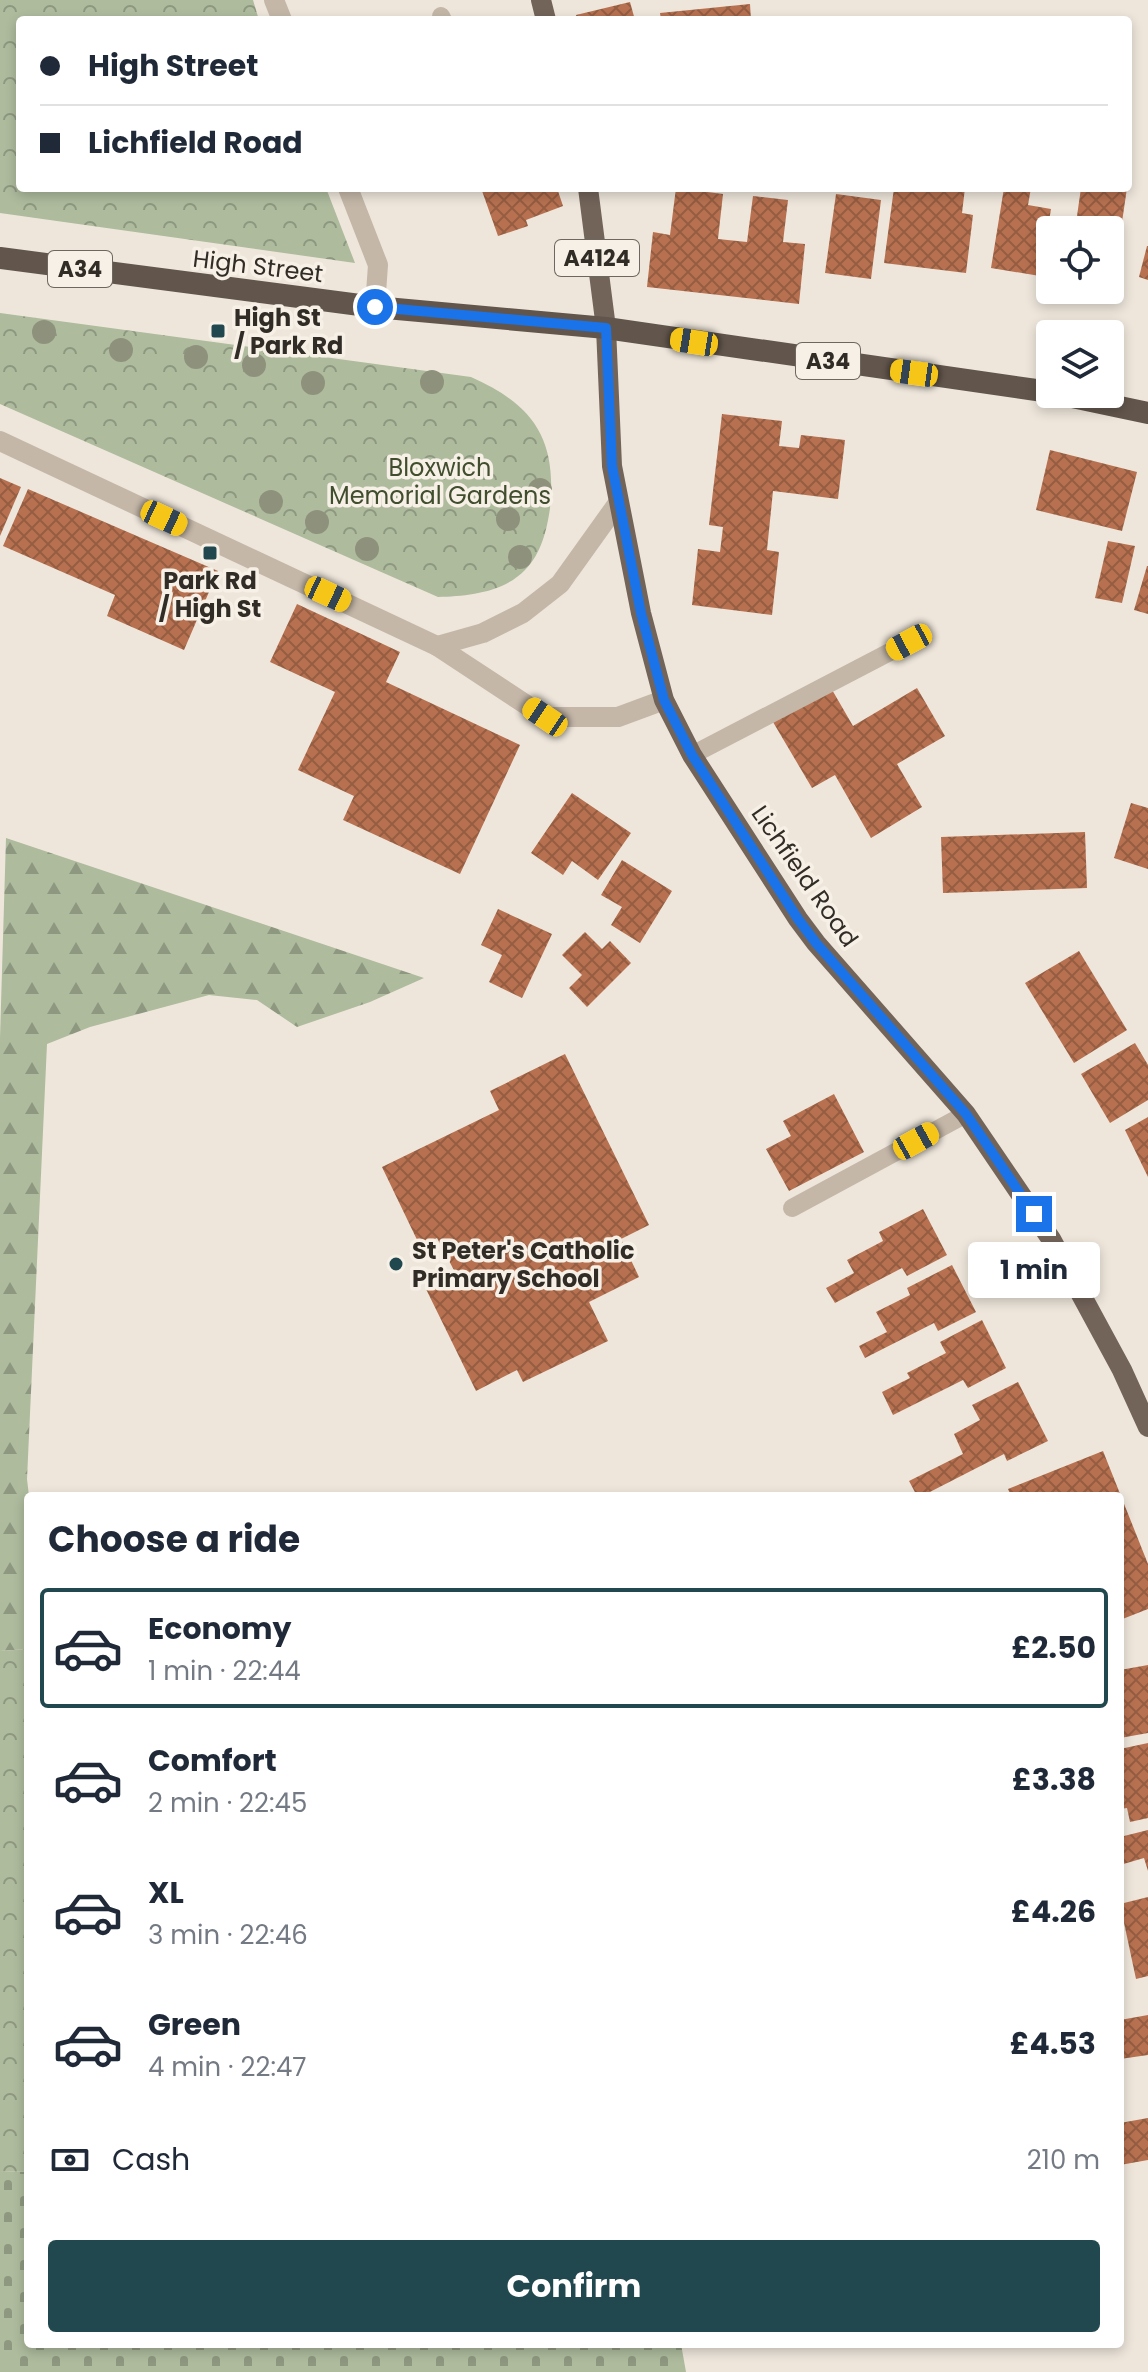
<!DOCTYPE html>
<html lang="en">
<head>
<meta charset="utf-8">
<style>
  :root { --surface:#fff; --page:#f6f6f7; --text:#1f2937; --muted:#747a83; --line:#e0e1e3; --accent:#22484f }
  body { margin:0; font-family:Poppins,sans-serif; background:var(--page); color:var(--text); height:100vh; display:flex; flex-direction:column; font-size:30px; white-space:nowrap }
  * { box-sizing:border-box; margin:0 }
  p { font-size:26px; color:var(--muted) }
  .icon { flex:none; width:44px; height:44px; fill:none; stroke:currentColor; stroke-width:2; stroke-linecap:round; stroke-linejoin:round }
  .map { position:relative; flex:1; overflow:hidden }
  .side { position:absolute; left:24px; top:1492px; width:1100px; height:856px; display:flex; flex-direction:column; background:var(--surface); border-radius:8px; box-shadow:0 4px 12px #0003 }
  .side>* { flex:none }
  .hud { position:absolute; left:16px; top:16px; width:1116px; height:176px; border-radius:8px; box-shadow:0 4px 12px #0003; display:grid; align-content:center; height:176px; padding:0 24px; background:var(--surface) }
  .controls { position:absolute; left:1036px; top:216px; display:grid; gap:16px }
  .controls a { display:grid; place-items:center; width:88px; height:88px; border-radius:8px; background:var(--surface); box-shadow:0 4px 12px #0003; font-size:40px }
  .end { position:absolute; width:36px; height:36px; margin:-18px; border:10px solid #1a73e8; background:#fff; box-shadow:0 0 0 4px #fff }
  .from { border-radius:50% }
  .bubble { position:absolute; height:56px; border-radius:8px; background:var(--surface); box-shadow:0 4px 12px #0003; font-size:26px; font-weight:700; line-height:56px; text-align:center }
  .car { position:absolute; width:24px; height:48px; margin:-24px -12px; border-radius:10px; box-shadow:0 0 6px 2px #0007; background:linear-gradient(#f5c518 24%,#345 0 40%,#f5c518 0 76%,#345 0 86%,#f5c518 0) }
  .hud b { display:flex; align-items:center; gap:28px; height:76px; font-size:30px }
  .hud b+b { border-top:2px solid var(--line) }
  .hud i { width:20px; height:20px; background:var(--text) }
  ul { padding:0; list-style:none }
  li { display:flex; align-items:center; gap:24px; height:120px; margin:0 16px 12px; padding:0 8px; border:4px solid transparent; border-radius:8px }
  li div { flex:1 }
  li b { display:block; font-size:30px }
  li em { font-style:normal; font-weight:700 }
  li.current { border-color:var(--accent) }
  li>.icon { width:72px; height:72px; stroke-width:1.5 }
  h2 { padding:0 24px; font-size:36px; line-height:96px }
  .pay { display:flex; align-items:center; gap:20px; height:88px; padding:0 24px; font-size:30px }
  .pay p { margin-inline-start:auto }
  .button { display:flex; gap:16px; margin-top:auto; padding:16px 24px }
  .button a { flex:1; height:92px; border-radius:8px; background:var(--accent); color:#fff; font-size:32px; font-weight:700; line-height:92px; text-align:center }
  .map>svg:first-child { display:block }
</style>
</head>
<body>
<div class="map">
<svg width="1148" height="2372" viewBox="0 0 1148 2372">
  <defs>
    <pattern id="forest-firs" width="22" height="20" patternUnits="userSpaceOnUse" patternTransform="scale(2)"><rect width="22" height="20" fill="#aebb9d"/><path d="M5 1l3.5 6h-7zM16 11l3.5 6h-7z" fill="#8e9880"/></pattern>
    <pattern id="cemetery-stones" width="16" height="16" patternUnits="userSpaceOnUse" patternTransform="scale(2)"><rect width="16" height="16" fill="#aebb9d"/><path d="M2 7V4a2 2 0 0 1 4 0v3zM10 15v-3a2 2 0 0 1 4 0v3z" fill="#8e9880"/></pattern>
    <pattern id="park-crowns" width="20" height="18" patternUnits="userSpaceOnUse" patternTransform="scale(2)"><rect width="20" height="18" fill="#aebb9d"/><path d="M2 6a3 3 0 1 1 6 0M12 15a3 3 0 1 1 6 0" fill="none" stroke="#8e9880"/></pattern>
    <pattern id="building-cross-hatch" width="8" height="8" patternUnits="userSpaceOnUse" patternTransform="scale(2)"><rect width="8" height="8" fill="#b77150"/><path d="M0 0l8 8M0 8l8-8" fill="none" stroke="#955d42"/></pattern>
  </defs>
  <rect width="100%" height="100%" fill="#eee6db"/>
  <polygon fill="url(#forest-firs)" points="6,838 424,978 370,1002 297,1027 257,1000 209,995 90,1027 47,1044 27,1479 29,1496 28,1649 0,1651 0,1038"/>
  <polygon fill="url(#cemetery-stones)" points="0,2171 28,2172 28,2344 681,2344 686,2372 0,2372"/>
  <g fill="url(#park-crowns)">
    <polygon points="0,0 253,0 259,20 20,20 20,188 326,188 355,263 0,213"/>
    <path d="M0,313L471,377C534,405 557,439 550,508C547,530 541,554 525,570C503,593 467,596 438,597L0,404Z"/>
    <polygon points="28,1649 28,2172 0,2171 0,1651"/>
  </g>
  <g fill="url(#building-cross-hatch)">
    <polygon points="630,2 635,20 577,20 576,15"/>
    <polygon points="750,4 751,20 661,20 660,13"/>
    <polygon points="481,188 557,188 563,206 526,220 528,226 498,236"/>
    <polygon points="676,188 723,194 718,239 747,242 753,196 788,200 783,242 805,244 799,304 647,287 653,232 670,235"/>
    <polygon points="894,188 965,188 962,213 973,215 966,273 884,263"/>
    <polygon points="1004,188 1031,188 1028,205 1051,209 1040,276 991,268"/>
    <polygon points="1081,188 1127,188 1116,263 1110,262 1110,230 1075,230"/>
    <polygon points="836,194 881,200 871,279 825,273"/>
    <polygon points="1147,246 1148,246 1148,280 1139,277"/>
    <polygon points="722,414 782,421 779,446 799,448 801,435 845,440 838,499 773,491 767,550 779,552 772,615 692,605 698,549 720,552 723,527 709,525"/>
    <polygon points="1050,450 1137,472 1122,531 1036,510"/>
    <polygon points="0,478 21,487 0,536"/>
    <polygon points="28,489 218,571 184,650 107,616 115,595 3,546"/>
    <polygon points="1108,541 1135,546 1122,603 1095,598"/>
    <polygon points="1147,566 1148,566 1148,614 1134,610"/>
    <polygon points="297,604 400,652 386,682 520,745 460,874 343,820 354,796 298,770 335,692 270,662"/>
    <polygon points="831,688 853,726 917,688 945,736 897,764 922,807 871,838 835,775 812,788 773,722"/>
    <polygon points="572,793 631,833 598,880 572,861 563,875 531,853"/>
    <polygon points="1131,803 1148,808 1148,869 1114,858"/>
    <polygon points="1085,832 1087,888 943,893 941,837"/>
    <polygon points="622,860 672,891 640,943 611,925 622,907 601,895"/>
    <polygon points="498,909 552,934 522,998 489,982 502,955 481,945"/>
    <polygon points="585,932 602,949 610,941 631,963 587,1007 569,988 582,975 562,955"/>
    <polygon points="1079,951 1127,1030 1074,1063 1025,983"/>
    <polygon points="1135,1043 1148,1065 1148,1100 1110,1123 1081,1074"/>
    <polygon points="565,1054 649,1225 621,1239 639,1277 589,1302 608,1341 523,1382 517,1370 476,1391 426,1289 456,1274 437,1238 420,1246 382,1167 499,1110 490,1091"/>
    <polygon points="834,1094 864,1152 789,1191 766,1149 791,1136 783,1121"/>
    <polygon points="1148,1117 1148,1177 1125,1130"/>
    <polygon points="923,1209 947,1255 907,1276 902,1268 835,1303 826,1288 854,1273 847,1260 883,1241 879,1232"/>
    <polygon points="952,1265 976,1312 938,1331 934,1323 865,1358 859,1346 887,1332 876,1312 910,1295 907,1288"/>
    <polygon points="982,1320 1006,1368 968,1388 963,1380 893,1415 882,1392 910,1378 907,1373 946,1353 940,1342"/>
    <polygon points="1018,1382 1048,1441 1007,1461 1004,1454 922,1496 917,1496 909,1481 963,1454 954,1434 980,1420 972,1405"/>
    <polygon points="1103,1451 1148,1564 1148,1609 1120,1620 1120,1496 1011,1496 1008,1489"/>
    <polygon points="1148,1665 1148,1733 1120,1738 1120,1670"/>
    <polygon points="1148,1743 1148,1818 1130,1822 1127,1808 1120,1809 1120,1749"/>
    <polygon points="1148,1830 1148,1871 1144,1858 1120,1865 1120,1837"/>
    <polygon points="1148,1897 1148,1976 1136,1979 1120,1904"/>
    <polygon points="1148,2015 1148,2055 1120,2059 1120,2020"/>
    <polygon points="1148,2118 1148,2160 1120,2165 1120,2123"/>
  </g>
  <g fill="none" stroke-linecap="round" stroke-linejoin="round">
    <g stroke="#c4b7a8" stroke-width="18">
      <polyline points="441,16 443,20"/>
      <polyline points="692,755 909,642"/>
      <polyline points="792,1208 966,1114"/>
    </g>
    <g stroke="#c4b7a8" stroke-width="20">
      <polyline points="274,0 282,20"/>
      <polyline points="348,188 378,265 375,307"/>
      <polyline points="0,441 437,646 545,717 618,717 664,700"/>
      <polyline points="437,646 483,633 523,613 560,584 618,503"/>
    </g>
    <g stroke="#73645a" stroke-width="20">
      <polyline points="541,0 546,20"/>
      <polyline points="588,188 606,328 612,466 641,613 664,700 692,755 798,919 816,943 966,1114 1051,1239 1122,1370 1148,1427"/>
    </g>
    <g stroke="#62564c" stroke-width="22">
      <polyline points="0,258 375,307 606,328 1050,392"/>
      <polyline points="1058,394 1148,413"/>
    </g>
  </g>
  <g fill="#8e927c">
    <circle cx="44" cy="332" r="12"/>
    <circle cx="121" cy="350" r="12"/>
    <circle cx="196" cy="357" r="12"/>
    <circle cx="254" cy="365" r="12"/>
    <circle cx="432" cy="382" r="12"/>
    <circle cx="313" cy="383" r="12"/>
    <circle cx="540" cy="490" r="12"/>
    <circle cx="271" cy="502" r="12"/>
    <circle cx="508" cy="519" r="12"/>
    <circle cx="317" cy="522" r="12"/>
    <circle cx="367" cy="549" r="12"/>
    <circle cx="520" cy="557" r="12"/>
  </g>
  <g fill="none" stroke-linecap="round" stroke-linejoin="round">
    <polyline stroke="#1a73e8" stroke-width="10" points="375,307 606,328 612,466 641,613 664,700 692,755 798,919 816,943 966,1114 1034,1214"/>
  </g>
  <g fill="#22484f" stroke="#f6f0e6" stroke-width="3">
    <rect x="210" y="323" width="16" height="16" rx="4"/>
    <rect x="202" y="545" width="16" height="16" rx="4"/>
    <circle cx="396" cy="1264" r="8"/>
  </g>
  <g text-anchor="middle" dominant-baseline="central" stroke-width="7" stroke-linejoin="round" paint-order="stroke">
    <g fill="#f6f0e6" stroke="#6d6760" stroke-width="2">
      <rect x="555" y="240" width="84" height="36" rx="6"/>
      <rect x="48" y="251" width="64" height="36" rx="6"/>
      <rect x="796" y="343" width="64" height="36" rx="6"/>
    </g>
    <g font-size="22" font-weight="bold" fill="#322c27">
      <text x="597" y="258">A4124</text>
      <text x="80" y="269">A34</text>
      <text x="828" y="361">A34</text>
    </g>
    <g font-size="24" fill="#322c27" stroke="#f6f0e6">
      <text transform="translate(258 266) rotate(7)">High Street</text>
      <text transform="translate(805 876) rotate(55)">Lichfield Road</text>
    </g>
    <g font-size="24" font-weight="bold" fill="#322c27" stroke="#f6f0e6" text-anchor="start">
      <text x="234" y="317">High St<tspan x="234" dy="28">/ Park Rd</tspan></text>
      <text x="210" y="580" text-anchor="middle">Park Rd<tspan x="210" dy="28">/ High St</tspan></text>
      <text x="412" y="1250">St Peter's Catholic<tspan x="412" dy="28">Primary School</tspan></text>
    </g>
    <g font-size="24" fill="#404e2e" stroke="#f6f0e6">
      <text x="440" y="467">Bloxwich<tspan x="440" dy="28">Memorial Gardens</tspan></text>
    </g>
  </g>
</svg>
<div class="controls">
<a><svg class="icon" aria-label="locate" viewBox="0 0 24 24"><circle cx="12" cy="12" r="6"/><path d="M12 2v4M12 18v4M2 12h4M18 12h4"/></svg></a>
<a><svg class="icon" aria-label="layers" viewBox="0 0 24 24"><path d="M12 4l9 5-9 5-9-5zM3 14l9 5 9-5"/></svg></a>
</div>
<i class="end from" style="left:375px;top:307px"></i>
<i class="end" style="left:1034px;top:1214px"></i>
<div class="bubble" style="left:968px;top:1242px;width:132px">1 min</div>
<i class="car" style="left:694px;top:342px;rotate:279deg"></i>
<i class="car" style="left:914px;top:373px;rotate:278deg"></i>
<i class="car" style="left:164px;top:518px;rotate:115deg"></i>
<i class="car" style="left:328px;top:594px;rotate:115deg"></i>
<i class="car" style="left:909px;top:642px;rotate:242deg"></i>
<i class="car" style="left:545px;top:717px;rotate:304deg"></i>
<i class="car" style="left:916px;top:1141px;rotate:61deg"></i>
<div class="hud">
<b><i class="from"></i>High Street</b>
<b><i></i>Lichfield Road</b>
</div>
<section class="side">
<h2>Choose a ride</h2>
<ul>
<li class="current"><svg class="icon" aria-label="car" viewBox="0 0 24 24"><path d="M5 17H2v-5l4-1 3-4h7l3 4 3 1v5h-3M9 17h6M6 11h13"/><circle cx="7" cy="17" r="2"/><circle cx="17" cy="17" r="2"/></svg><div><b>Economy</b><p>1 min · 22:44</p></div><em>£2.50</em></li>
<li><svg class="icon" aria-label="car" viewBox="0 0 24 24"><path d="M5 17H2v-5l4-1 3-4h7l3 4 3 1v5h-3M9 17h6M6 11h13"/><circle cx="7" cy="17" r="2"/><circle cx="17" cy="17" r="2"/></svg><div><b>Comfort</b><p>2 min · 22:45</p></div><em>£3.38</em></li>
<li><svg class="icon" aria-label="car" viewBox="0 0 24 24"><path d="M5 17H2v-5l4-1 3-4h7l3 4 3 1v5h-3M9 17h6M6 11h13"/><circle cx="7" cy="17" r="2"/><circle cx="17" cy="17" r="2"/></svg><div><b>XL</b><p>3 min · 22:46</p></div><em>£4.26</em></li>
<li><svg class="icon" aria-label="car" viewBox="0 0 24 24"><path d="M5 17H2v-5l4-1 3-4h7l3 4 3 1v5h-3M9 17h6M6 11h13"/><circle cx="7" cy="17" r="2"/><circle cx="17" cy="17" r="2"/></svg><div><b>Green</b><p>4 min · 22:47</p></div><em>£4.53</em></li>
</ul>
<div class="pay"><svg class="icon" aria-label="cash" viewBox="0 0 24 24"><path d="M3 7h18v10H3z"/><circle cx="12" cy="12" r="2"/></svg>Cash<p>210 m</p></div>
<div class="button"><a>Confirm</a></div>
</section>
</div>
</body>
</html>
